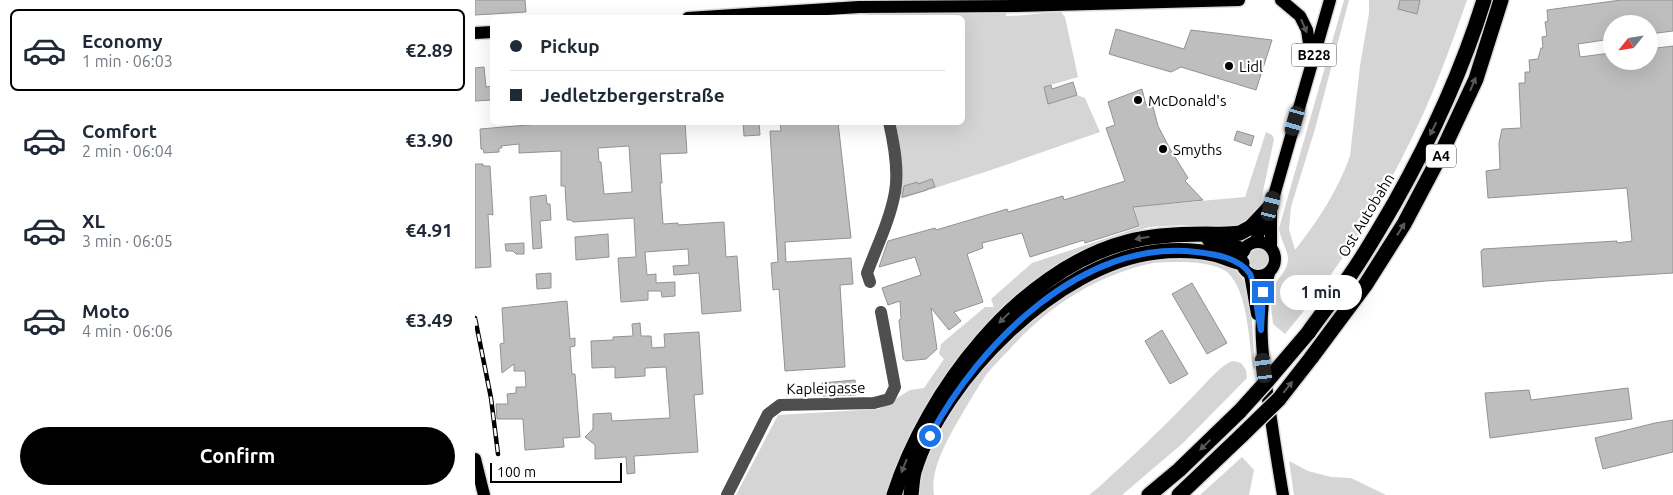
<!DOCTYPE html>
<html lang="en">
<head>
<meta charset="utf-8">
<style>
  :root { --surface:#fff; --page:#f2f2f3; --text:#1f2937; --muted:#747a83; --line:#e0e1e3; --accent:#000 }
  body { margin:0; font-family:Ubuntu,sans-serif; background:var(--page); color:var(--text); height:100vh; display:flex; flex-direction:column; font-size:19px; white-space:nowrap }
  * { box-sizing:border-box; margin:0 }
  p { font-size:16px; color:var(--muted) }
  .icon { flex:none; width:28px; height:28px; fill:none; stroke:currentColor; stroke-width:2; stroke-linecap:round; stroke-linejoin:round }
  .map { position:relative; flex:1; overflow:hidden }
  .side { display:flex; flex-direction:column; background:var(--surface); width:475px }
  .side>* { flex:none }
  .top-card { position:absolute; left:15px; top:15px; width:475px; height:110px; border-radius:8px; box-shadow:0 5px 20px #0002; display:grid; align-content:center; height:110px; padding:0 20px; background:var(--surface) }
  .needle { width:32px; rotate:240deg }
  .tools { position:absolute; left:1128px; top:15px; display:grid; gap:10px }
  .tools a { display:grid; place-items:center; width:55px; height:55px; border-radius:50%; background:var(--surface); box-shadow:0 5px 20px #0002; font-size:25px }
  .scale { position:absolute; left:15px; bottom:12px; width:132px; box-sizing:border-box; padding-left:5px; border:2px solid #000; border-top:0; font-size:14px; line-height:18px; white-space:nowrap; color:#000; -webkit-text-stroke:4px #fff; paint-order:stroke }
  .end { position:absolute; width:22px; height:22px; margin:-11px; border:6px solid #1a73e8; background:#fff; box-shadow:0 0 0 2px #fff }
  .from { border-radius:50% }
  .bubble { position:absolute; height:35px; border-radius:18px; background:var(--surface); box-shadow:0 5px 20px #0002; font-size:16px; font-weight:600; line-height:35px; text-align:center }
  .car { position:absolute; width:15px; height:30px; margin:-15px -8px; border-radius:6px; box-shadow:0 0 4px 1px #0007; background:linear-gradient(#222 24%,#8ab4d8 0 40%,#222 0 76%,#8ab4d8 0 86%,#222 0) }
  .top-card b { display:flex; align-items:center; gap:18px; height:48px; font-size:19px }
  .top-card b+b { border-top:1px solid var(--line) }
  .top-card i { width:12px; height:12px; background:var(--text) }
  ul { padding:9px 0 0; list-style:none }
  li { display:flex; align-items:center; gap:15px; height:82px; margin:0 10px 8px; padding:0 10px; border:2px solid transparent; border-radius:8px }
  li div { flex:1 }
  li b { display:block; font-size:19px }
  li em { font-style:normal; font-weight:600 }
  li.on { border-color:var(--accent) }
  li>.icon { width:45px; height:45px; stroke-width:1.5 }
  .action { display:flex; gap:10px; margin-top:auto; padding:10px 20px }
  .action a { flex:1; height:58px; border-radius:30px; background:var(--accent); color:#fff; font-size:20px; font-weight:600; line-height:58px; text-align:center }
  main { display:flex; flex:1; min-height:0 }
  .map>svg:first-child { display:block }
</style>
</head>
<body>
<main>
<section class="side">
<ul>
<li class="on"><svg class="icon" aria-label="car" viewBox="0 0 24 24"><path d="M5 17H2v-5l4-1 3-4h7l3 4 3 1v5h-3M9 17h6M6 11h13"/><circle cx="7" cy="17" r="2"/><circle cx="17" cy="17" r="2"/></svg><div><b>Economy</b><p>1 min · 06:03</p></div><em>€2.89</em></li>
<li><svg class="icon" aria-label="car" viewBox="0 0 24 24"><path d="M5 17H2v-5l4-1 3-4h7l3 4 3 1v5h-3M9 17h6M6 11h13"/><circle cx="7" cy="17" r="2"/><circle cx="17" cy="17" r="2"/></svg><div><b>Comfort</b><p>2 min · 06:04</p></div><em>€3.90</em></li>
<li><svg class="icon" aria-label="car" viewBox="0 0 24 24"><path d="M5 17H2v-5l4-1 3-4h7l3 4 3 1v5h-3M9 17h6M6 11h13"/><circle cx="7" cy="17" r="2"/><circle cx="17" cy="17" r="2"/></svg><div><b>XL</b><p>3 min · 06:05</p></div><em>€4.91</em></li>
<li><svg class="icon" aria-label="car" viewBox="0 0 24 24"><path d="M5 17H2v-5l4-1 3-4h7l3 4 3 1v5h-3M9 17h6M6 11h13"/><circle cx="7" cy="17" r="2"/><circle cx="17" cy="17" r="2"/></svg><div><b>Moto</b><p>4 min · 06:06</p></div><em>€3.49</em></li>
</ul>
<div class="action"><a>Confirm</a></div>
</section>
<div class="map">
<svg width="1198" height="495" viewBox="0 0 1198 495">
  <rect width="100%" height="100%" fill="#fff"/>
  <g fill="#d5d5d5">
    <path d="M869,0H874L840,129L816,207L814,229L820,250C843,221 863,190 875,156L885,66L894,13V0H992C975,49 957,98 934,144C901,211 858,277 810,334L798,324C797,312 793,297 799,285C805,276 813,270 813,258C812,248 805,239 804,228Z"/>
    <path d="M396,11H512L531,13V16C550,16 568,12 586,12L590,17L603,77L569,87L573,103L602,95L610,98L625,132L522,168L426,199L417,123L488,122V18H390L392,13Z"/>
    <polygon points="791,132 797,135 799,139 786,201 779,218 770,226 757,228 708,225 674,227 639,238 613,250 555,287 414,495 261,495 303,415 404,409 435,390 449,388 469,359 464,354 466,344 510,307 519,307 516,299 557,263 665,227 659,207 770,197"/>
    <circle cx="785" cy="259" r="11"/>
    <path d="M724,254L758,267L770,282L775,291L780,368L778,369C774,342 773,290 752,272C740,263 718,262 704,262C696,262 686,262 678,263C621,275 572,307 534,350C526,358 518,366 511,375C501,390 492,405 483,421C471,442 455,470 459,495H443L445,474L458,439L484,396L511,360L575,302L647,263Z"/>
    <path d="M759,361L766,363L771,370L772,378L708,443L647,495H614L624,487C660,454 695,421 729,385C736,378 748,363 759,361Z"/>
    <polygon points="767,457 779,470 774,495 725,495"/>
    <polygon points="814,461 833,471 856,477 876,478 911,495 819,495"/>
  </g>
  <g fill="#bebebe" stroke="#929292" fill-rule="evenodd">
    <polygon points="0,0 50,0 51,12 0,15"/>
    <polygon points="925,0 945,0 942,14 923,9"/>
    <polygon points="1146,0 1198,0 1198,31 1174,34 1174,24 1136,24 1136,39 1103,44 1105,57 1136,53 1136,61 1174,61 1174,49 1198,46 1198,273 1071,281 1008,287 1006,251 1008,249 1142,241 1142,243 1157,241 1152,188 1013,198 1011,171 1025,169 1024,143 1027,129 1046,128 1044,83 1050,83 1050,72 1055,72 1054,60 1063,59 1066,48 1068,48 1067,37 1072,36 1070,22 1073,21 1072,10"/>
    <polygon points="641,29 709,49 716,30 797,40 781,90 706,67 696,72 634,54"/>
    <polygon points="9,67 11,87 18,86 18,100 0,101 0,68"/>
    <polygon points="598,82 602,95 573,104 569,87 576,85 577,89"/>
    <polygon points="667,89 671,105 677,103 683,126 695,149 713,178 710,181 728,200 658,207 664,226 610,243 609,240 555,257 547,233 507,243 508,248 492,254 508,302 479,312 486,321 474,330 456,308 462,349 451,359 431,361 428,359 424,320 426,319 425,301 413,305 407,288 446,275 440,257 404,267 413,241 460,228 461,230 532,209 533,212 588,196 589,200 650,181 631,128 640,125 633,102"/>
    <path d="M89,122H210L212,153L185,154L187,183H185L188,224L203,223V225L249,222L251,257L262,256L266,311L227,314L224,273L199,275L198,266L214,265L213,249L170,252L172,275L181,274V283L200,282V296L187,297L186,291H173V300L146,302L143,258L161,257L159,218L98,222L96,220H92L90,186H86V151L44,153V144L26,146L27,148H24V152L9,153L8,149H6L5,129ZM154,146L157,192L129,194L126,162H124L123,148Z"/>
    <polygon points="268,122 284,122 285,135 269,136"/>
    <polygon points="305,122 363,122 376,238 310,242 311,262 376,258 378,284 365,285 370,367 310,371 304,289 298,290 296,263 303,262 295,131 306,131"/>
    <polygon points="762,131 779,136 776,146 759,140"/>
    <polygon points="0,164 8,164 8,166 15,166 18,215 13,214 16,267 0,268"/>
    <polygon points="457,179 460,187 452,189 452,190 427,197 429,186 442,182 443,184"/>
    <polygon points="71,195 72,204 75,204 76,220 65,221 67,248 58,249 55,197"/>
    <polygon points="133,234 134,257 101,260 100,237"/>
    <polygon points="49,243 49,254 41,254 38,251 31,251 30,244"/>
    <polygon points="76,273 76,288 62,289 61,274"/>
    <polygon points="717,283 752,343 732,354 697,294"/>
    <polygon points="92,301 95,339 100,338 100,346 95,347 97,374 100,374 105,437 88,438 89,447 50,450 48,419 22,419 21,404 33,404 32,394 41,393 41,387 51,387 50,371 39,371 39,364 27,373 25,344 29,343 27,308"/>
    <polygon points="165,323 166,336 176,336 177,348 190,347 189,334 224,332 228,394 219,395 223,452 159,456 160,473 152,474 151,457 120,459 120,445 110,437 118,429 118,414 136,413 137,421 195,418 191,367 170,368 170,376 140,378 140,367 117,368 116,341 138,340 138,337 158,336 157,324"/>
    <polygon points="687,330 713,374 695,384 670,341"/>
    <polygon points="380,380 381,395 348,396 347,383"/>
    <polygon points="1153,388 1157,419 1015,438 1010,393 1054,390 1056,400"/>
    <polygon points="1198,420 1198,452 1128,469 1120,438 1180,423"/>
  </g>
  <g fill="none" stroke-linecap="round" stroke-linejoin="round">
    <defs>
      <g id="major">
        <polyline points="806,0 825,16 832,30 836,56"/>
        <polyline points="213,18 384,7 540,6 764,0"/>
        <polyline points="0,33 18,32"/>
        <circle cx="783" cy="259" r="17"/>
        <polyline points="780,242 796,206 855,0"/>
        <polyline points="796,247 796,209"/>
        <path d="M794,273C782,312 787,352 792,392C797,426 802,461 808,495"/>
        <polyline points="775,274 782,314"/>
        <polyline points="0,459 9,495"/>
      </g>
      <g id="highway">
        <polyline points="734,239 768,250"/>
        <path d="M833,333C848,312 864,292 878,271C893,249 906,226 920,202C956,138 987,71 1009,0"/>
        <polyline points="836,358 891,284 929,224 965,156 1001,79 1026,0"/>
        <path d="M419,495C452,392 543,271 652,242C677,235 705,234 731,234C742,234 753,235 765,233L776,227L796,206"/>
        <path d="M436,495C437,488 437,480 439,472C466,379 583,263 681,252C699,250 720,250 738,254C748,256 757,261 767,263"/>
        <polyline points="674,495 704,470 765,411"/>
        <polyline points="704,495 767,435"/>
      </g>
    </defs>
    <use href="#major" stroke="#dbdbdb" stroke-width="15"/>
    <use href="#highway" stroke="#dbdbdb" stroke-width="18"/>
    <g stroke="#4e4e4e" stroke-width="12">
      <path d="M395,282L392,273C402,246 415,220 420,192C424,170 419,144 414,122"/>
      <polyline points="252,495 293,414 305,405 399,403 414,399 420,387 406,312"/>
    </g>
    <use href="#major" stroke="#000" stroke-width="12"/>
    <use href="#highway" stroke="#000" stroke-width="15"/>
    <defs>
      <polyline id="rail" points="0,318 16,398 23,454"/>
    </defs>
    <use href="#rail" stroke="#000" stroke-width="4.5"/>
    <use href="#rail" stroke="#fff" stroke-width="2.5" stroke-dasharray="8" stroke-linecap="butt"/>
    <defs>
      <g id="highway-bridge">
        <polyline points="765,411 793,380 833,333"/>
        <polyline points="767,435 804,399 836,358"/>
      </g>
    </defs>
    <use href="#highway-bridge" stroke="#dbdbdb" stroke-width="18" stroke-linecap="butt"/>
    <use href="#highway-bridge" stroke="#000" stroke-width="15"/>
  </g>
  <defs><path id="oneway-solid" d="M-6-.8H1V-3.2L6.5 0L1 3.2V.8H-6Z" transform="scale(1.25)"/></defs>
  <g fill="#595959">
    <use href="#oneway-solid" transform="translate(829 26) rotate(67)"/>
    <use href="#oneway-solid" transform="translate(998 84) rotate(-67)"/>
    <use href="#oneway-solid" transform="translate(958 129) rotate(116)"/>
    <use href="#oneway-solid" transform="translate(926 229) rotate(-58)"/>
    <use href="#oneway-solid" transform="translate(667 238) rotate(170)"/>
    <use href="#oneway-solid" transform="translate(529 318) rotate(135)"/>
    <use href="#oneway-solid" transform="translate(813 387) rotate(-51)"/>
    <use href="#oneway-solid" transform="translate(730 445) rotate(136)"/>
    <use href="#oneway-solid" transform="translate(429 466) rotate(112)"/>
  </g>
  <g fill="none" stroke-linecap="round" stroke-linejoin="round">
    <path stroke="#1a73e8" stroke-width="6" d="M455,436C504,344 608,238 721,252C740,254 765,258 775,274C779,281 783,319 786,330L788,292"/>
  </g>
  <g fill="#000" stroke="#fff" stroke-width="2">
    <circle cx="754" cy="66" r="5"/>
    <circle cx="663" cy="100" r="5"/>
    <circle cx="688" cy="149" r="5"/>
  </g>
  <g text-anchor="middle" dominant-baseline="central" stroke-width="4.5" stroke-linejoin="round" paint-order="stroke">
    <g fill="#fff" stroke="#4c4c4c" stroke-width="1">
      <rect x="816.5" y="43.5" width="45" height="23" rx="4"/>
      <rect x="951" y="144.5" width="30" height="23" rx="4"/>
    </g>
    <g font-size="14" font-weight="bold" fill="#000">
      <text x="839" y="55">B228</text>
      <text x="966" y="156">A4</text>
    </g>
    <g font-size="15" fill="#000" stroke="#fff" text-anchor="start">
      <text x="764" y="66">Lidl</text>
      <text x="673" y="100">McDonald's</text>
      <text x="698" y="149">Smyths</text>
    </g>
    <g font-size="15" fill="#000" stroke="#fff">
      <text transform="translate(891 215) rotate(-59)">Ost Autobahn</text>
      <text transform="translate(351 388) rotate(-1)">Kapleigasse</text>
    </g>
  </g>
</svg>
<div class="tools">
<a><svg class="needle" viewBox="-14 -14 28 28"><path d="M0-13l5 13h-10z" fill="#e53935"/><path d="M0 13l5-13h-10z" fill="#747a83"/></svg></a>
</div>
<div class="scale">100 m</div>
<i class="end from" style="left:455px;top:436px"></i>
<i class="end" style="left:788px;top:292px"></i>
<div class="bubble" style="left:805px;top:275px;width:82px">1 min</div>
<i class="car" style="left:820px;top:121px;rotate:196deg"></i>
<i class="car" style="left:796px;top:206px;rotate:14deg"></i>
<i class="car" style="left:789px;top:368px;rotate:353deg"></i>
<div class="top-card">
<b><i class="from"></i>Pickup</b>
<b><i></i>Jedletzbergerstraße</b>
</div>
</div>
</main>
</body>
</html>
